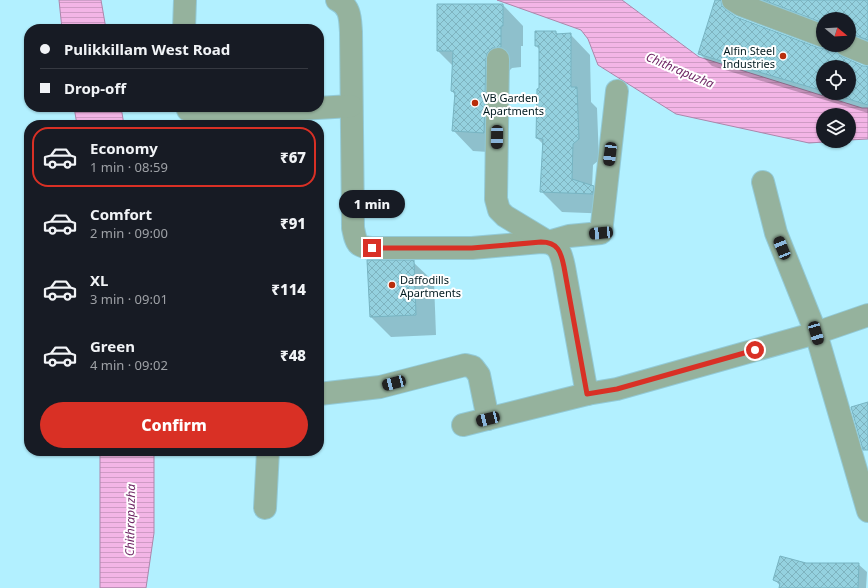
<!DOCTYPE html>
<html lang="en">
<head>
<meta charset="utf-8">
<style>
  :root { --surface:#171b24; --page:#20242c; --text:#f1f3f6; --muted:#9ea1a6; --line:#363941; --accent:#d93025 }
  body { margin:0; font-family:"Noto Sans",sans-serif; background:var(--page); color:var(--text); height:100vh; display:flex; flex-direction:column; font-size:15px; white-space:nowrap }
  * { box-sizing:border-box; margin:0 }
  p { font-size:13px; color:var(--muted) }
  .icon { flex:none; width:22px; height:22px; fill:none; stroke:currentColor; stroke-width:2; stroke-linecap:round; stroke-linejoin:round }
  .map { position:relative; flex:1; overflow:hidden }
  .details { position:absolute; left:24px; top:120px; width:300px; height:336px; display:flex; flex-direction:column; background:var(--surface); border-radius:16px; box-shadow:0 1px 3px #0004 }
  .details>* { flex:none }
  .hud { position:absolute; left:24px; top:24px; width:300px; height:88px; border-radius:16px; box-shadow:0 1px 3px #0004; display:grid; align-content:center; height:88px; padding:0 16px; background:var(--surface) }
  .needle { width:26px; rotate:108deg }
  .fabs { position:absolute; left:816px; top:12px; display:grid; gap:8px }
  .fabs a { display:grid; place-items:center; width:40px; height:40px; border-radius:50%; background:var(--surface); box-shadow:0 1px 3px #0004; font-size:20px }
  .end { position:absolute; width:18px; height:18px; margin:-9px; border:5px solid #d93025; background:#fff; box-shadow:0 0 0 2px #fff }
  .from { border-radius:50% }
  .bubble { position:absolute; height:28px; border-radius:14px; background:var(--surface); box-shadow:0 1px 3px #0004; font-size:13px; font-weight:800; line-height:28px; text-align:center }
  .car { position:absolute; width:12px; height:24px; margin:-12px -6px; border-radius:5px; box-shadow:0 0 3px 1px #0007; background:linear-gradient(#222 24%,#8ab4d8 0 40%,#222 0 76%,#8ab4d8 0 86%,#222 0) }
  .hud b { display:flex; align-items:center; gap:14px; height:38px; font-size:15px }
  .hud b+b { border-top:1px solid var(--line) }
  .hud i { width:10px; height:10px; background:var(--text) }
  ul { padding:7px 0 0; list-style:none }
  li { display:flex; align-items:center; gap:12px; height:60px; margin:0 8px 6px; padding:0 8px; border:2px solid transparent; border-radius:16px }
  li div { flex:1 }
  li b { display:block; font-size:15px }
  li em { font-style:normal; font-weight:800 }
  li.active { border-color:var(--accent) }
  li>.icon { width:36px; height:36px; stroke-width:1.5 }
  .primary-button { display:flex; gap:8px; margin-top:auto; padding:8px 16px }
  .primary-button a { flex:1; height:46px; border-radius:24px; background:var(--accent); color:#fff; font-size:16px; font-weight:800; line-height:46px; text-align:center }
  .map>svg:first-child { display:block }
</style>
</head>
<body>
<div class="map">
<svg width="868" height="588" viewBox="0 0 868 588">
  <defs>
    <pattern id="water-rules" width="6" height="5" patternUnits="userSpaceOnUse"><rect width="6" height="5" fill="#f3b5e6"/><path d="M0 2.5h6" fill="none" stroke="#cf9bc5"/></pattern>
    <pattern id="building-cross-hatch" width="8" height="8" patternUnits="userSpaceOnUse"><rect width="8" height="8" fill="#94d1df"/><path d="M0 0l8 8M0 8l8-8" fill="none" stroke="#7eb3bf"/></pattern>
  </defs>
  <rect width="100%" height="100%" fill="#b2f0ff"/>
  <g fill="url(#water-rules)" stroke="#ab87ab">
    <polygon points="59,0 101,0 106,29 62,29"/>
    <polygon points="497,0 622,0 699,57 862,108 868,108 868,139 849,140 849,115 823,115 823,141 839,141 809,143 676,114 598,65 588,39 581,30"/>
    <polygon points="74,107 121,107 124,125 77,125"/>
    <polygon points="100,451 154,451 154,533 146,588 100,588"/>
  </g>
  <g fill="#0003" fill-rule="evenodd">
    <polygon points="751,0 868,0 868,47 849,45 849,19 823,19 823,29"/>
    <polygon points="503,5 523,26 523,46 521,46 521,67 512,68 507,73 504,153 473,151 453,130 455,95 452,91 453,66 438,51"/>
    <path d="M736,18L818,49H826L833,45H837L846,54L845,59L863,67H868V113L712,66L700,54ZM823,67H849V93H823Z"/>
    <polygon points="556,32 558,35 570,34 590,55 591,102 597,108 599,160 593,165 592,187 614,207 613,214 562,212 541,191 544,145 537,138 540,89 540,50 536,46"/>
    <polygon points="413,262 434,282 436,335 391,337 371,317"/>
    <polygon points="234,451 266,451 265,453"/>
    <polygon points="858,564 867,572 866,588 782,588 775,580"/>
  </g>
  <g fill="url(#building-cross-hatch)" stroke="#77b4c2">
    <polygon points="715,0 721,0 722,6 726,10 736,17 819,48 825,48 834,45 836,52 841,56 863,66 868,66 868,105 829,93 849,93 849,67 823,67 823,91 698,54"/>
    <polygon points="763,0 868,0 868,40 849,33 849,19 823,19 823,23"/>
    <polygon points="437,4 503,4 503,26 501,26 501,47 492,48 487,53 486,59 484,133 452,131 455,92 451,91 453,51 437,51"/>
    <polygon points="535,31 556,31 556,34 571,33 571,87 577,87 579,139 573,144 572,179 594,186 593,194 540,192 543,139 536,138 537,89 539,88 539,46 535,46"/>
    <polygon points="367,260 414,260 416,315 370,317"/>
    <polygon points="868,402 868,450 863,450 851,407"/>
    <polygon points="780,556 806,563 859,563 858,588 779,588 780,583 773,580"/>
  </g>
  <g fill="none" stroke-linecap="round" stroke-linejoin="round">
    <defs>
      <g id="minor">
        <path d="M337,0C351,7 350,19 351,32L353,228C356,242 356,247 372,248H472L541,242C558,242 561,252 564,267L587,394L617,389L816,333L868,315"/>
        <polyline points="733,0 741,5 823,36"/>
        <polyline points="184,29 185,0"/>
        <polyline points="846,45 868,54"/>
        <polyline points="498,59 496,199 499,210 505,216 548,242 569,236 601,233 617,91"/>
        <polyline points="187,107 188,110 195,113 214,114 351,106"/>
        <polyline points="763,182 776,233 816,333 868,511"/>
        <polyline points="319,394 380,387 465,365 473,367 479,375 488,419"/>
        <polyline points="463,425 587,394"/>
        <polyline points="265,508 268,451"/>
      </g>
    </defs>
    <use href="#minor" stroke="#92cad7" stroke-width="24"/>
    <use href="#minor" stroke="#95b29d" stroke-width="22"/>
  </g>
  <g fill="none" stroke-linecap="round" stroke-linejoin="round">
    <path stroke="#d93025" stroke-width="5" d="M372,248H472L541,242C558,242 561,252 564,267L587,394L617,389L755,350"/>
  </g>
  <g fill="#b92e0c" stroke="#fff" stroke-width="1.5">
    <circle cx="783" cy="56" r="4"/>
    <circle cx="475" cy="103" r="4"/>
    <circle cx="392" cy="285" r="4"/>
  </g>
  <g text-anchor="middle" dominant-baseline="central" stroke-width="4" stroke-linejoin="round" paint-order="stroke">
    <g font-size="11" fill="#021b20" stroke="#fff" text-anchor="start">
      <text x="775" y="50" text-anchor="end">Alfin Steel<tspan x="775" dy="13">Industries</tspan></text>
      <text x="483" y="97">VB Garden<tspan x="483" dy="13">Apartments</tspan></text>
      <text x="400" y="279">Daffodills<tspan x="400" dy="13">Apartments</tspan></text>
    </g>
    <g font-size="12" font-style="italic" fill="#6f2865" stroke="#fff">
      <text transform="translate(680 70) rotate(23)">Chithrapuzha</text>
      <text transform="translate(130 520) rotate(-89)">Chithrapuzha</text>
    </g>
  </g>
</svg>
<div class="fabs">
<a><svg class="needle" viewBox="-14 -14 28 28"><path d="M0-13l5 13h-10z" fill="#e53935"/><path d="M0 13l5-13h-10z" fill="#9ea1a6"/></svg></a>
<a><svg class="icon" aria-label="locate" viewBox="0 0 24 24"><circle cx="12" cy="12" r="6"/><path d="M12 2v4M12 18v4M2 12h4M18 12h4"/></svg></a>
<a><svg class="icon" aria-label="layers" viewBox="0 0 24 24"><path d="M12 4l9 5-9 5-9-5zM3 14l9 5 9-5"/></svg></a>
</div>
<i class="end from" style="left:755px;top:350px"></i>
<i class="end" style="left:372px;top:248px"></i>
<div class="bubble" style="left:339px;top:190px;width:66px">1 min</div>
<i class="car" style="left:497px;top:137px;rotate:181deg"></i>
<i class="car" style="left:610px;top:154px;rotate:187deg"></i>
<i class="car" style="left:601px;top:233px;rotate:265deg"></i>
<i class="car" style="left:782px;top:248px;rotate:338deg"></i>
<i class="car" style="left:816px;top:333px;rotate:164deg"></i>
<i class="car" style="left:394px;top:383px;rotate:255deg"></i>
<i class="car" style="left:488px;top:419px;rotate:256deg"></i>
<div class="hud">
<b><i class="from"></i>Pulikkillam West Road</b>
<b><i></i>Drop-off</b>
</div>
<section class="details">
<ul>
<li class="active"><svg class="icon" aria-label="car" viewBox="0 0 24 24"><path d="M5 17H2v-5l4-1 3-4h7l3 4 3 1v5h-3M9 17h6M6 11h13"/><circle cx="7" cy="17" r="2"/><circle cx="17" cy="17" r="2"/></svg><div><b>Economy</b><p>1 min · 08:59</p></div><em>₹67</em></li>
<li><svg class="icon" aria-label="car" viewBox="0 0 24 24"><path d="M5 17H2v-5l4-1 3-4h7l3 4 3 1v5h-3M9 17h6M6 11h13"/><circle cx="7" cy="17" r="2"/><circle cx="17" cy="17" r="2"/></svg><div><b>Comfort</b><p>2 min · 09:00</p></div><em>₹91</em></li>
<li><svg class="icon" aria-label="car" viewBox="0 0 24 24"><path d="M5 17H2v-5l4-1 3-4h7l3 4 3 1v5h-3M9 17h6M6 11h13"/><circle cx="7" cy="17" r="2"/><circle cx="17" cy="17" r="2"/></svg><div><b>XL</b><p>3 min · 09:01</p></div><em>₹114</em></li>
<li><svg class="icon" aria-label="car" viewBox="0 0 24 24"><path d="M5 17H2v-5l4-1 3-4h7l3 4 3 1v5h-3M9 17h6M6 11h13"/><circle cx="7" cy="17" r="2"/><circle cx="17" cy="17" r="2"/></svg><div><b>Green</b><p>4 min · 09:02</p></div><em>₹48</em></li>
</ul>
<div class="primary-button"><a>Confirm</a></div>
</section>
</div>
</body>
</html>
